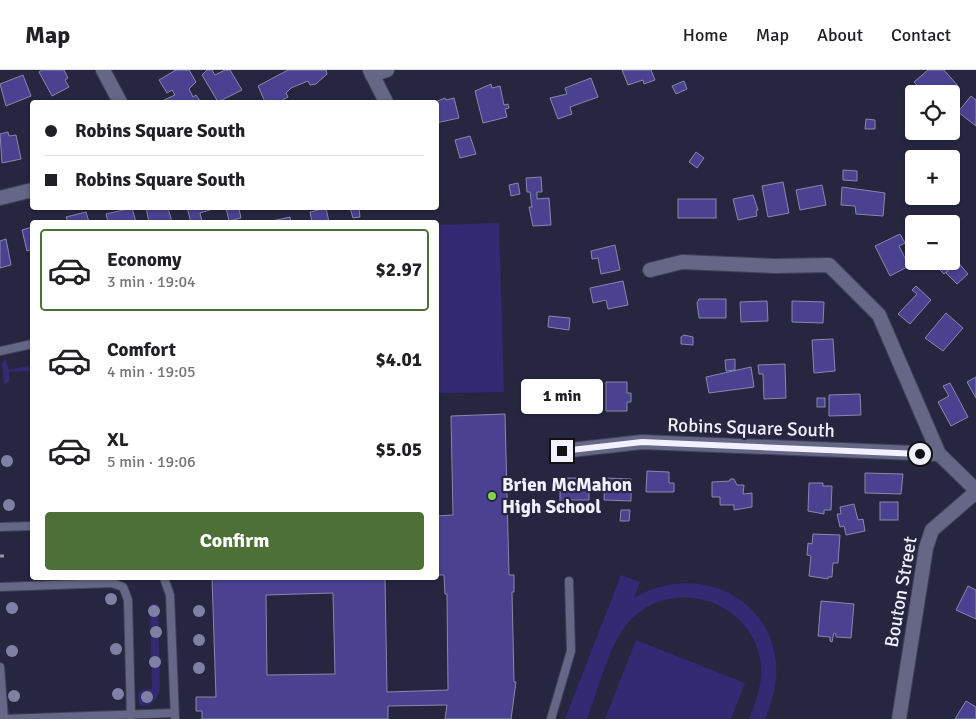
<!DOCTYPE html>
<html lang="en">
<head>
<meta charset="utf-8">
<style>
  :root { --surface:#fff; --page:#f2f2f2; --text:#202124; --muted:#757577; --line:#e0e0e0; --accent:#4d7037 }
  body { margin:0; font-family:Signika,sans-serif; background:var(--page); color:var(--text); height:100vh; display:flex; flex-direction:column; font-size:19px; white-space:nowrap }
  * { box-sizing:border-box; margin:0 }
  p { font-size:16px; color:var(--muted) }
  .icon { flex:none; width:28px; height:28px; fill:none; stroke:currentColor; stroke-width:2; stroke-linecap:round; stroke-linejoin:round }
  .map { position:relative; flex:1; overflow:hidden }
  .details { position:absolute; left:30px; top:150px; width:409px; height:360px; display:flex; flex-direction:column; background:var(--surface); border-radius:5px; box-shadow:0 1px 4px #0004 }
  .details>* { flex:none }
  .guide { position:absolute; left:30px; top:30px; width:409px; height:110px; border-radius:5px; box-shadow:0 1px 4px #0004; display:grid; align-content:center; height:110px; padding:0 15px; background:var(--surface) }
  .buttons { position:absolute; left:905px; top:15px; display:grid; gap:10px }
  .buttons a { display:grid; place-items:center; width:55px; height:55px; border-radius:5px; background:var(--surface); box-shadow:0 1px 4px #0004; font-size:25px }
  .end { position:absolute; width:22px; height:22px; margin:-11px; border:6px solid #f0f0ff; background:#111; box-shadow:0 0 0 2px #111 }
  .from { border-radius:50% }
  .bubble { position:absolute; height:35px; border-radius:5px; background:var(--surface); box-shadow:0 1px 4px #0004; font-size:16px; font-weight:700; line-height:35px; text-align:center }
  .guide b { display:flex; align-items:center; gap:18px; height:48px; font-size:19px }
  .guide b+b { border-top:1px solid var(--line) }
  .guide i { width:12px; height:12px; background:var(--text) }
  ul { padding:9px 0 0; list-style:none }
  li { display:flex; align-items:center; gap:15px; height:82px; margin:0 10px 8px; padding:0 5px; border:2px solid transparent; border-radius:5px }
  li div { flex:1 }
  li b { display:block; font-size:19px }
  li em { font-style:normal; font-weight:700 }
  li.active { border-color:var(--accent) }
  li>.icon { width:45px; height:45px; stroke-width:1.5 }
  .button { display:flex; gap:10px; margin-top:auto; padding:10px 15px }
  .button a { flex:1; height:58px; border-radius:5px; background:var(--accent); color:#fff; font-size:20px; font-weight:700; line-height:58px; text-align:center }
  header { display:flex; align-items:center; gap:30px; box-sizing:border-box; height:70px; padding:0 25px; background:var(--surface); border-bottom:1px solid var(--line) }
  header strong { font-size:24px }
  nav { display:flex; gap:28px; margin-inline-start:auto; font-size:18px }
  .map>svg:first-child { display:block }
</style>
</head>
<body>
<header>
<strong>Map</strong>
<nav><a>Home</a><a>Map</a><a>About</a><a>Contact</a></nav>
</header>
<div class="map">
<svg width="976" height="649" viewBox="0 0 976 649">
  <rect width="100%" height="100%" fill="#272641"/>
  <g fill="#342973">
    <polygon points="499,153 504,322 436,323 436,155"/>
    <polygon points="5,288 9,300 32,295 32,301 9,302 9,312 4,315 2,294"/>
    <path d="M621,505L640,512L634,528C692,493 769,522 776,593C778,613 772,631 765,649H749C756,631 763,613 761,594C753,529 669,504 627,554C608,577 598,621 587,649H565Z"/>
    <path d="M150,534H158L160,617C159,628 153,635 142,636L139,634L138,624L142,620L152,619Z"/>
    <polygon points="636,570 745,613 731,649 605,649"/>
  </g>
  <g fill="#4a4291" stroke="#8888a9" fill-rule="evenodd">
    <polygon points="42,0 64,0 68,8 65,10 69,17 52,26 39,2"/>
    <polygon points="176,0 189,0 196,12 189,19 193,27 196,25 201,32 166,32 164,30 175,25 172,20 167,23 159,10"/>
    <polygon points="207,0 212,0 215,5 225,0 230,0 242,20 218,32 202,5"/>
    <polygon points="288,0 326,0 327,4 316,14 310,15 308,11 291,18 286,23 288,27 279,32 265,32 258,16"/>
    <polygon points="622,0 651,0 655,10 644,14 643,10 628,15"/>
    <polygon points="928,0 944,0 958,16 949,24 925,24 914,12"/>
    <polygon points="23,5 31,26 6,36 0,14"/>
    <polygon points="591,8 598,27 570,37 572,44 558,49 550,28 567,24 565,18"/>
    <polygon points="684,11 687,19 676,24 672,16"/>
    <polygon points="491,14 492,18 500,16 504,35 508,34 509,38 505,39 507,47 483,53 475,21"/>
    <polygon points="971,26 976,30 976,56 958,42"/>
    <polygon points="445,28 446,30 454,28 459,48 436,53 435,32"/>
    <polygon points="866,49 875,50 875,59 865,59"/>
    <polygon points="8,62 9,66 16,65 21,89 2,93 0,64"/>
    <polygon points="470,66 476,84 460,88 455,70"/>
    <polygon points="696,82 704,88 697,98 689,92"/>
    <polygon points="843,100 857,101 857,111 843,110"/>
    <polygon points="541,107 542,122 537,122 537,129 549,128 551,155 533,156 529,137 532,137 530,122 527,122 526,108"/>
    <polygon points="783,112 789,143 768,147 762,116"/>
    <polygon points="518,113 520,124 511,126 509,115"/>
    <polygon points="822,115 826,135 800,140 796,120"/>
    <polygon points="842,117 885,123 883,146 856,144 855,136 841,135"/>
    <polygon points="753,125 758,140 756,141 757,146 738,150 733,129"/>
    <rect x="678" y="129" width="38" height="19"/>
    <polygon points="132,138 136,152 108,152 106,144"/>
    <polygon points="146,138 168,138 172,152 149,152"/>
    <polygon points="187,138 212,138 213,139 200,143 202,151 191,152"/>
    <polygon points="226,138 246,138 239,139 241,148 229,151"/>
    <polygon points="326,138 329,152 312,152 310,142"/>
    <polygon points="350,138 359,138 360,147 353,148"/>
    <polygon points="86,142 89,152 68,152 66,147"/>
    <polygon points="290,147 291,152 273,152 272,151"/>
    <polygon points="32,157 32,179 27,181 22,160"/>
    <polygon points="900,164 905,173 899,176 909,196 890,206 875,176"/>
    <polygon points="6,169 11,195 0,198 0,171"/>
    <polygon points="615,175 620,200 601,204 598,188 592,189 591,181"/>
    <polygon points="951,184 968,204 957,214 946,203 949,200 944,204 939,199 945,194 942,191 951,191"/>
    <polygon points="623,211 628,235 608,239 606,230 593,233 590,218"/>
    <polygon points="916,216 931,230 910,254 898,244 917,224 912,220"/>
    <polygon points="699,229 726,229 726,248 699,248 697,233"/>
    <polygon points="767,231 768,251 741,252 740,232"/>
    <polygon points="792,231 824,232 823,253 792,252"/>
    <polygon points="946,243 963,258 943,281 925,268"/>
    <polygon points="549,246 570,248 569,260 548,257"/>
    <polygon points="684,265 693,267 693,275 681,274 681,267"/>
    <polygon points="833,269 835,301 814,303 812,270"/>
    <polygon points="735,289 735,300 726,301 725,290"/>
    <polygon points="785,294 786,328 764,329 763,304 759,304 758,295"/>
    <polygon points="751,297 754,317 709,323 706,307"/>
    <polygon points="976,307 976,328 967,312"/>
    <polygon points="606,312 627,312 627,323 631,323 631,332 627,332 627,341 606,341"/>
    <polygon points="950,313 968,347 951,356 938,332 949,326 943,316"/>
    <polygon points="860,324 861,345 829,346 829,325"/>
    <rect x="817" y="328" width="8" height="9"/>
    <path d="M505,344L509,505H514V522H512L514,612H516L511,649H445L447,635L388,636V649H202V641H196V627H216L212,508H385L387,622L448,620L447,524H445L444,505H436V446L453,445L451,346ZM333,523L335,604L267,605L266,525Z"/>
    <polygon points="647,401 669,402 669,413 674,413 674,422 646,422"/>
    <polygon points="865,403 903,404 901,424 865,423"/>
    <polygon points="560,408 589,408 589,430 570,430 570,439 560,439"/>
    <polygon points="605,408 631,409 631,431 604,430"/>
    <polygon points="730,409 734,409 737,415 744,415 743,424 752,423 752,437 734,440 734,435 720,435 720,427 712,427 712,412 730,411"/>
    <polygon points="809,413 823,413 823,416 832,416 831,440 824,440 824,444 808,441"/>
    <rect x="880" y="432" width="18" height="18"/>
    <polygon points="854,434 858,450 863,449 865,461 846,465 844,456 840,457 837,444 841,444 840,437"/>
    <polygon points="621,440 630,440 629,451 620,451"/>
    <polygon points="813,464 840,465 838,493 833,493 832,507 828,507 828,509 809,506 811,486 807,485 808,473 812,474"/>
    <polygon points="968,516 976,520 976,549 956,540"/>
    <polygon points="821,531 854,534 851,568 836,567 836,564 834,563 832,572 830,571 830,567 818,566"/>
    <polygon points="966,631 976,637 976,649 955,649"/>
  </g>
  <g fill="none" stroke-linecap="round" stroke-linejoin="round">
    <defs>
      <g id="service">
        <polyline points="0,281 32,274"/>
        <polyline points="0,457 32,456"/>
        <polyline points="164,508 170,525 175,649"/>
        <polyline points="0,517 112,513 123,517 128,530 131,646"/>
        <polyline points="0,597 4,649"/>
        <polyline points="4,649 174,643"/>
        <polyline points="551,649 571,581 569,511"/>
      </g>
      <g id="minor">
        <polyline points="103,0 120,32"/>
        <polyline points="370,0 386,32"/>
        <polyline points="372,5 387,0"/>
        <polyline points="0,128 32,120"/>
        <polyline points="650,200 682,192 776,196 829,195 879,245 939,384 976,420"/>
        <polyline points="562,381 642,372 939,384"/>
        <polyline points="899,649 926,478 932,460 976,422"/>
      </g>
    </defs>
    <use href="#service" stroke="#414057" stroke-width="10"/>
    <use href="#minor" stroke="#414057" stroke-width="16"/>
    <polyline stroke="#9595a9" stroke-width="3" stroke-dasharray="4 4" stroke-linecap="butt" points="0,486 7,486"/>
    <use href="#service" stroke="#666686" stroke-width="8"/>
    <use href="#minor" stroke="#666686" stroke-width="14"/>
  </g>
  <g fill="#8080a5">
    <circle cx="7" cy="391" r="6"/>
    <circle cx="9" cy="435" r="6"/>
    <circle cx="111" cy="529" r="6"/>
    <circle cx="12" cy="538" r="6"/>
    <circle cx="154" cy="541" r="6"/>
    <circle cx="199" cy="541" r="6"/>
    <circle cx="156" cy="562" r="6"/>
    <circle cx="199" cy="570" r="6"/>
    <circle cx="116" cy="579" r="6"/>
    <circle cx="12" cy="581" r="6"/>
    <circle cx="155" cy="592" r="6"/>
    <circle cx="199" cy="598" r="6"/>
    <circle cx="118" cy="624" r="6"/>
    <circle cx="14" cy="626" r="6"/>
    <circle cx="147" cy="627" r="6"/>
  </g>
  <g fill="none" stroke-linecap="round" stroke-linejoin="round">
    <polyline stroke="#f0f0ff" stroke-width="6" points="562,381 642,372 920,384"/>
  </g>
  <circle fill="#83d04e" stroke="#272641" stroke-width="2" cx="492" cy="426" r="5"/>
  <g text-anchor="middle" dominant-baseline="central" stroke-width="4.5" stroke-linejoin="round" paint-order="stroke">
    <g font-size="19" fill="#f0f0ff" stroke="#272641">
      <text transform="translate(751 358) rotate(2)">Robins Square South</text>
      <text transform="translate(901 522) rotate(-80)">Bouton Street</text>
    </g>
    <g font-size="19" font-weight="bold" fill="#f0f0ff" stroke="#272641" text-anchor="start">
      <text x="502" y="415">Brien McMahon<tspan x="502" dy="22">High School</tspan></text>
    </g>
  </g>
</svg>
<div class="buttons">
<a><svg class="icon" aria-label="locate" viewBox="0 0 24 24"><circle cx="12" cy="12" r="6"/><path d="M12 2v4M12 18v4M2 12h4M18 12h4"/></svg></a>
<a>+</a>
<a>−</a>
</div>
<i class="end from" style="left:920px;top:384px"></i>
<i class="end" style="left:562px;top:381px"></i>
<div class="bubble" style="left:521px;top:309px;width:82px">1 min</div>
<div class="guide">
<b><i class="from"></i>Robins Square South</b>
<b><i></i>Robins Square South</b>
</div>
<section class="details">
<ul>
<li class="active"><svg class="icon" aria-label="car" viewBox="0 0 24 24"><path d="M5 17H2v-5l4-1 3-4h7l3 4 3 1v5h-3M9 17h6M6 11h13"/><circle cx="7" cy="17" r="2"/><circle cx="17" cy="17" r="2"/></svg><div><b>Economy</b><p>3 min · 19:04</p></div><em>$2.97</em></li>
<li><svg class="icon" aria-label="car" viewBox="0 0 24 24"><path d="M5 17H2v-5l4-1 3-4h7l3 4 3 1v5h-3M9 17h6M6 11h13"/><circle cx="7" cy="17" r="2"/><circle cx="17" cy="17" r="2"/></svg><div><b>Comfort</b><p>4 min · 19:05</p></div><em>$4.01</em></li>
<li><svg class="icon" aria-label="car" viewBox="0 0 24 24"><path d="M5 17H2v-5l4-1 3-4h7l3 4 3 1v5h-3M9 17h6M6 11h13"/><circle cx="7" cy="17" r="2"/><circle cx="17" cy="17" r="2"/></svg><div><b>XL</b><p>5 min · 19:06</p></div><em>$5.05</em></li>
</ul>
<div class="button"><a>Confirm</a></div>
</section>
</div>
</body>
</html>
